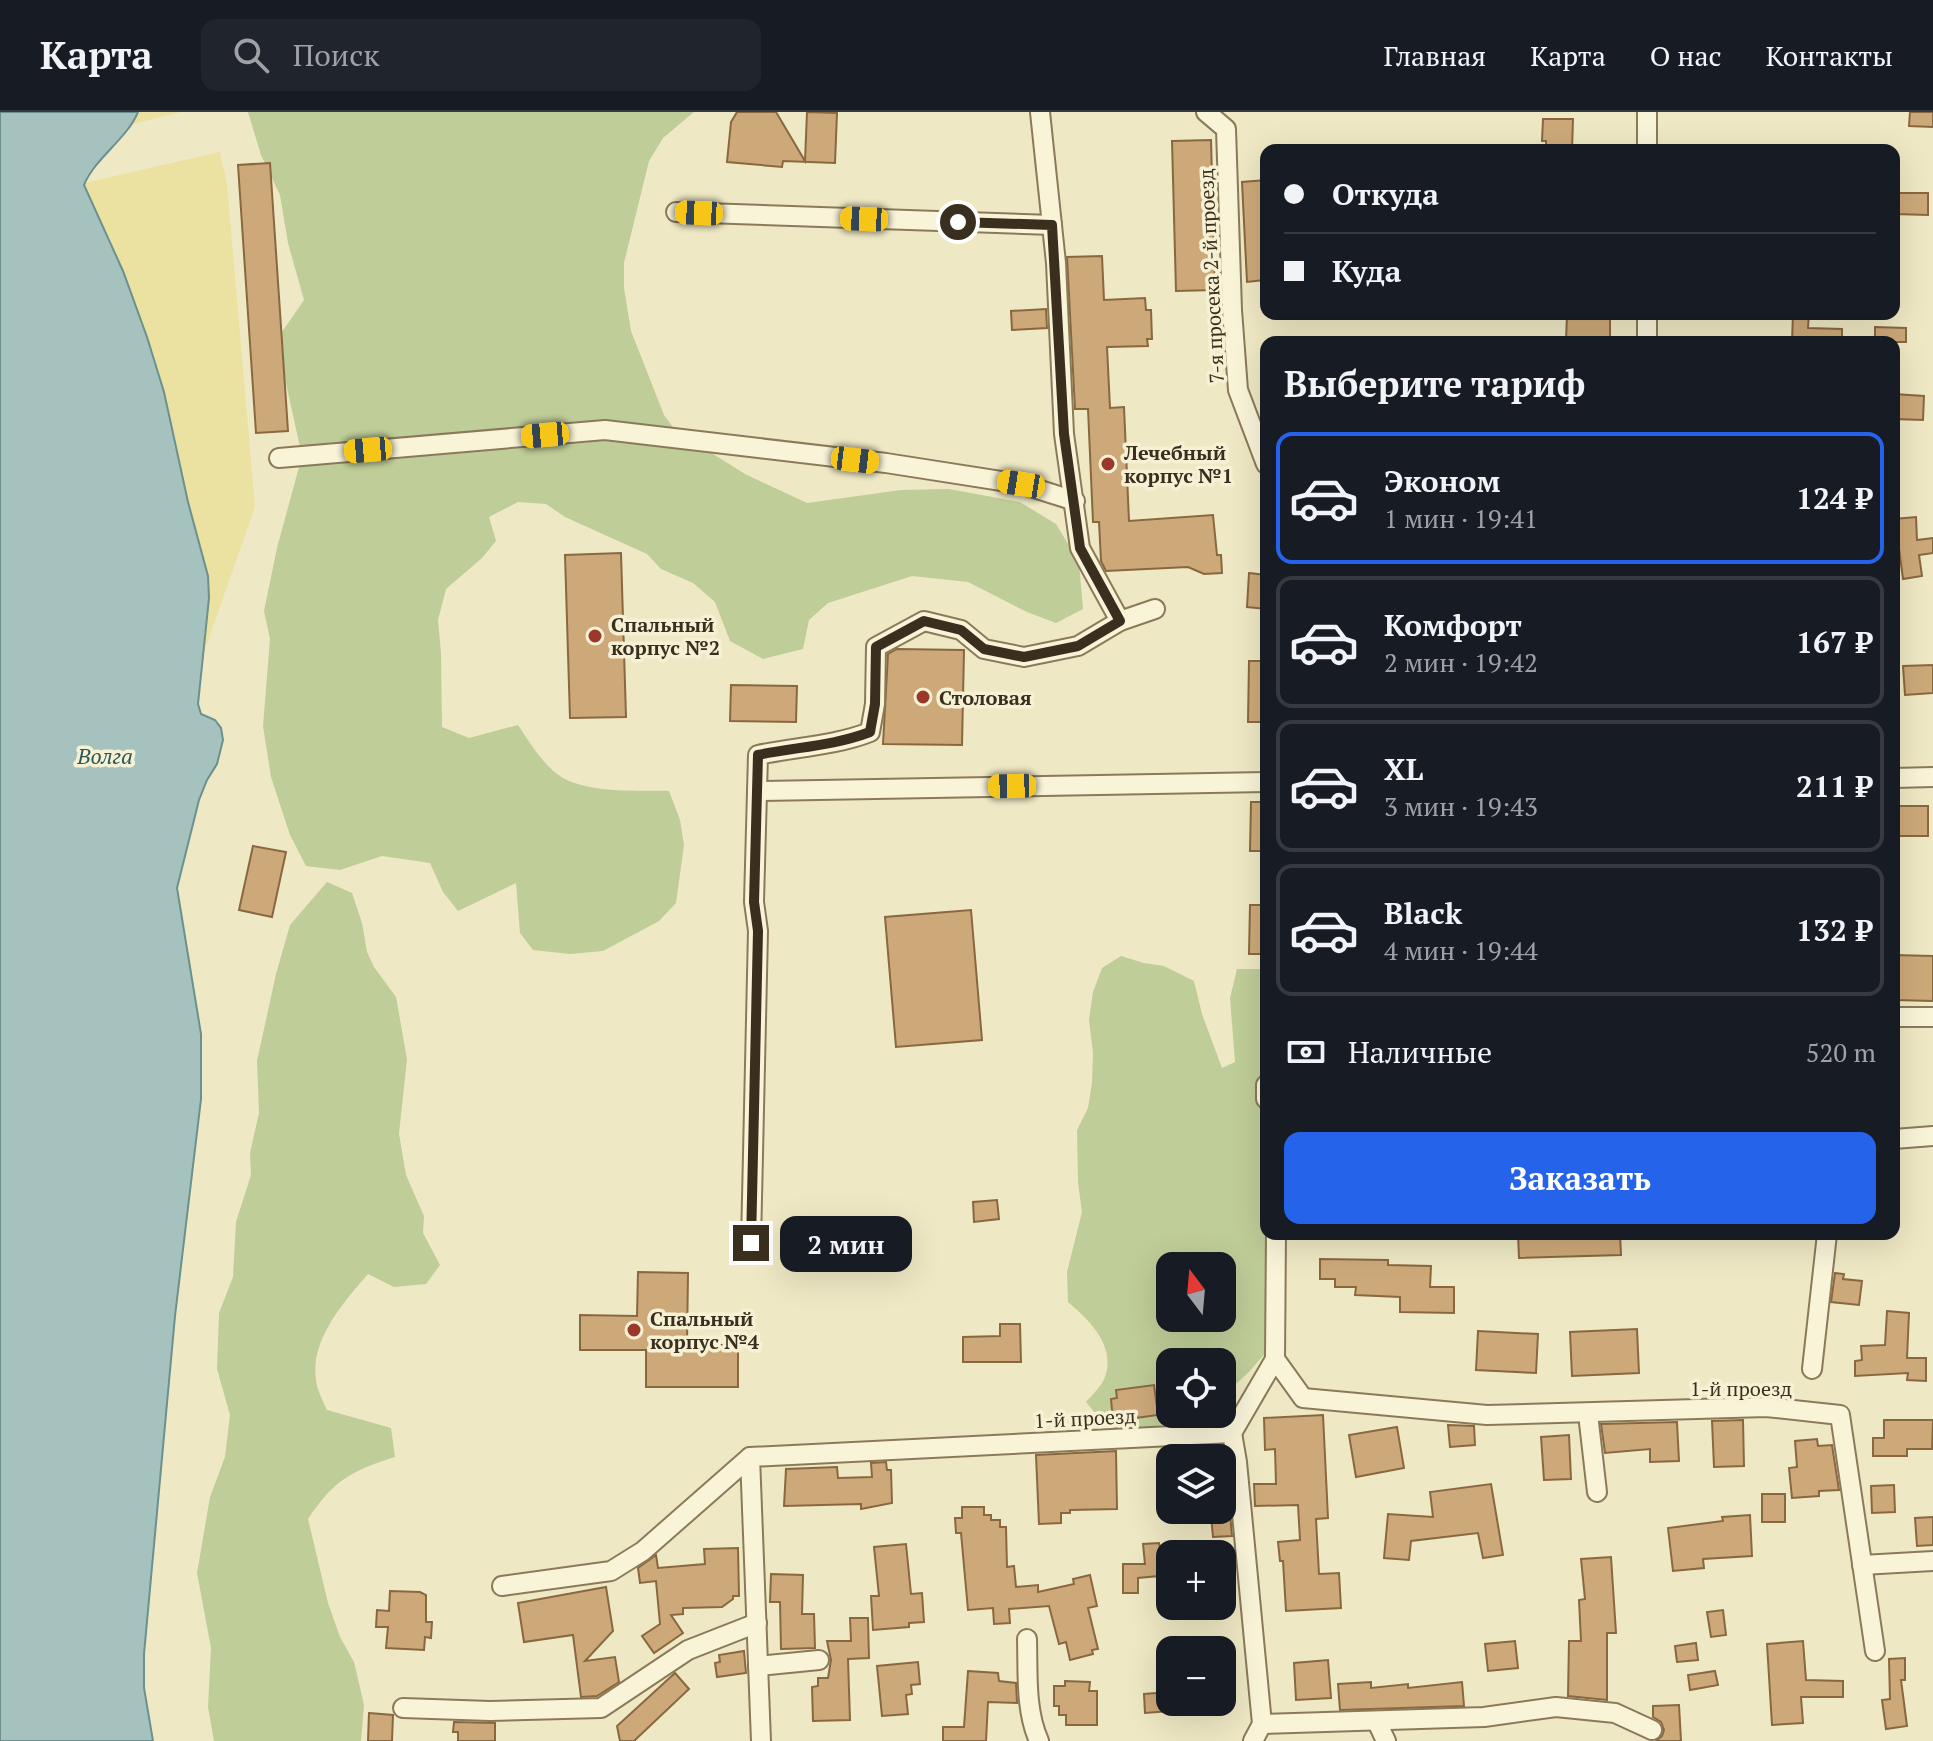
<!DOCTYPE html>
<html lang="ru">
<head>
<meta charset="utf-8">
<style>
  :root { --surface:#171b24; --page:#20242c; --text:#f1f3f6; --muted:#9ea1a6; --line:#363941; --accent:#2563eb }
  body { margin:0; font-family:"PT Serif",serif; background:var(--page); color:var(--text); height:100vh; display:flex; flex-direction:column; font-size:30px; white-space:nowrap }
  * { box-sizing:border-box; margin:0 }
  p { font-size:26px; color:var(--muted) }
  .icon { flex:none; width:44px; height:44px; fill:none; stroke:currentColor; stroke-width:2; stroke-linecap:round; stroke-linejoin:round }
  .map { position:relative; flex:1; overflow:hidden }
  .sheet { position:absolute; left:1260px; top:224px; width:640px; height:904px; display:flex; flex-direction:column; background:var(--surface); border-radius:16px; box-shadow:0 8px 32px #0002 }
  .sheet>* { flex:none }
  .guide { position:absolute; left:1260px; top:32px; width:640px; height:176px; border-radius:16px; box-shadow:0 8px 32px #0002; display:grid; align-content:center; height:176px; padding:0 24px; background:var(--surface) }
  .needle { width:52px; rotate:344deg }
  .controls { position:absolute; left:1156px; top:1140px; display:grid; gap:16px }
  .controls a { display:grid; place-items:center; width:80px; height:80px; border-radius:16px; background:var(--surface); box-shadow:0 8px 32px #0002; font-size:40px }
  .end { position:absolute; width:36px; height:36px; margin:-18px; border:10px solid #3a2f1e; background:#fff; box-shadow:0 0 0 4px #fff }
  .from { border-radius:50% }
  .bubble { position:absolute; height:56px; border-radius:16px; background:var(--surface); box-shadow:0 8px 32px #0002; font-size:26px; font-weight:600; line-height:56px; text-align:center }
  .car { position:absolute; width:24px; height:48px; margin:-24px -12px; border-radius:10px; box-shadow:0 0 6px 2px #0007; background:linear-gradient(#f5c518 24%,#345 0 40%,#f5c518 0 76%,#345 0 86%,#f5c518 0) }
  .guide b { display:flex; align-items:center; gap:28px; height:76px; font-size:30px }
  .guide b+b { border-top:2px solid var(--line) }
  .guide i { width:20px; height:20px; background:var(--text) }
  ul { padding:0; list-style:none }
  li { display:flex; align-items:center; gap:24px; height:132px; margin:0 16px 12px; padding:0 8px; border:4px solid var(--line); border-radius:16px }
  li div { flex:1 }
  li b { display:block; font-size:30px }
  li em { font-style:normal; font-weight:600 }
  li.on { border-color:var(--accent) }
  li>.icon { width:72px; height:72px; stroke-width:1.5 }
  h2 { padding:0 24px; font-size:36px; line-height:96px }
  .pay { display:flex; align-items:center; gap:20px; height:88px; padding:0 24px; font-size:30px }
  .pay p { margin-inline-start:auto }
  .action { display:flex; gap:16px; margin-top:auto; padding:16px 24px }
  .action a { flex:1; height:92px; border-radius:16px; background:var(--accent); color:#fff; font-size:32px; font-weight:600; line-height:92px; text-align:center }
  header { display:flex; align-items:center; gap:48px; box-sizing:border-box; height:112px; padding:0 40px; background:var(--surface); border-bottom:2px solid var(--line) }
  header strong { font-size:38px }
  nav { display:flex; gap:44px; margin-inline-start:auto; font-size:28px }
  .search { width:560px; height:72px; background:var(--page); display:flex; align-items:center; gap:20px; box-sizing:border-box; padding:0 28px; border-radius:16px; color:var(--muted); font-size:30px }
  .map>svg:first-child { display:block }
</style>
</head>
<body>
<header>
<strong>Карта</strong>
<div class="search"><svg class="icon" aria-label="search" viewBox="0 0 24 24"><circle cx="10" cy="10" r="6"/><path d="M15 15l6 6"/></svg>Поиск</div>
<nav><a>Главная</a><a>Карта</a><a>О нас</a><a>Контакты</a></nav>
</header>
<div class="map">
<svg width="1933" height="1629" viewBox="0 0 1933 1629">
  <rect width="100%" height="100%" fill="#efe8c4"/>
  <g fill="#bfcd98" fill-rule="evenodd">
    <path d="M248,0H694L663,26L649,49L624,151V176L631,219L664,303L675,318L745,362L807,391L901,378L949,377L1020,390L1056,412L1079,450L1083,497L1056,511L1027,500L968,470L912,464L828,491L809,508L803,537L763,547L730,529L715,490L693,471L661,457L647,442L565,405L546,392L518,390L489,405L496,429L482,446L446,477L438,508L441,541L442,615L469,626L518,613C531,632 546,659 569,669C598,681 637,678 669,679L680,708L684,733L676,791L659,809L603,839L570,842L533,838L520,821L516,771L458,799L443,780L430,751L382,744L340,758L306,754L290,723L271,665L263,614L270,527L264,499L277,436L302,344L282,253V220L304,188L288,131L280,83L261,43Z"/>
    <path d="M327,770L352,781L362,811L367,840L374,855L396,885L407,947L399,1022L406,1063L424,1104L423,1121L440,1153L426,1172L394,1175L368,1162C343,1191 310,1228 316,1268C317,1278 323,1289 327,1298L391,1316L395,1345C351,1359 334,1368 308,1407L328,1491L340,1525L354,1550L364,1593L361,1629H214L208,1595L211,1536L197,1461L210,1385L225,1345L230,1303L217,1257L219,1201L233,1165L236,1110L251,1063L250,1041L259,1001L257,949L276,862L290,813Z"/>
    <path d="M1121,844L1144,851L1164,854L1194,869L1202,902L1222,956L1235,950L1230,886L1237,857H1260L1266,871V1122H1278L1275,1230L1249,1260L1222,1285V1250H1170V1302H1193C1172,1310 1128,1328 1108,1313C1099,1307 1092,1297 1086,1290C1092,1283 1102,1274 1105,1265C1116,1233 1089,1208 1068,1190L1067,1160L1082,1100L1078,1071L1077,1018L1088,996L1092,971L1093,941L1089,908L1093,880L1102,856ZM1170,1154H1222V1206H1170Z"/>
  </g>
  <g fill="#ebe2a1">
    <polygon points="138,0 181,0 133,12"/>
    <polygon points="220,40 227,72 255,395 203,543 209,486 208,464 188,390 164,280 124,159 84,71"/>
  </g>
  <path fill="#a6c2be" stroke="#6c908d" stroke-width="2" d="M0,0H138C127,27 95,46 84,73L123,159L147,225L164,280L188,390L208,464L209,486L198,592L201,602L215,608L221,616L223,628L217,652L207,668L199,688L177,776L201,922V987L175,1204L144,1542V1576L153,1629H0Z"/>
  <g fill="#cda979" stroke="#896840" stroke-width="2">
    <polygon points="737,0 776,0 805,49 807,0 837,1 835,51 783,49 782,55 727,50 731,10"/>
    <polygon points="1910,0 1933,0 1933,15 1909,14"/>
    <polygon points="1543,7 1573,7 1572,38 1546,38 1546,29 1542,29"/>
    <polygon points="1211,28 1215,178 1176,179 1172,29"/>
    <polygon points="270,51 288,319 256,321 238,53"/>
    <polygon points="1266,68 1266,101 1262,101 1264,168 1247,170 1242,70"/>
    <polygon points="1894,81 1928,81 1928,103 1894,102"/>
    <polygon points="1102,144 1104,188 1145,186 1146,198 1151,198 1152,227 1147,227 1148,234 1107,235 1110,296 1124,295 1129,409 1213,403 1217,443 1221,443 1222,461 1204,462 1188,455 1106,459 1101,449 1099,410 1093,410 1088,297 1075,297 1067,145"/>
    <polygon points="1046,197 1047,216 1012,218 1011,199"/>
    <polygon points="1567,202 1610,202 1610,230 1566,230"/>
    <polygon points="1793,202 1809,202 1808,216 1842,217 1842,230 1792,230"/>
    <polygon points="1875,215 1906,216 1906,230 1875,230"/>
    <polygon points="1894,282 1924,284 1923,308 1894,307"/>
    <polygon points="1916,405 1917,428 1933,426 1933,441 1919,443 1922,464 1903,467 1898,429 1894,429 1894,407"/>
    <polygon points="621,441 626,605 570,606 565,443"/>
    <polygon points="1249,461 1266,463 1266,497 1247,495"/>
    <polygon points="897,537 964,538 962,633 883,632 888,542"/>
    <polygon points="1249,549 1264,549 1266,610 1248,610"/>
    <polygon points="1933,553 1933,581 1905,583 1903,554"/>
    <polygon points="731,573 797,574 796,610 730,609"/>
    <polygon points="1251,690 1266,690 1266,739 1250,739"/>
    <rect x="1897" y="694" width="31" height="30"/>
    <polygon points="253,734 286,740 272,805 239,798"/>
    <polygon points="1250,793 1266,793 1266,842 1249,842"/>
    <polygon points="971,798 982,928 896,935 885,805"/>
    <polygon points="1894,843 1933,844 1933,889 1894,888"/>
    <polygon points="997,1088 999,1107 974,1110 973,1090"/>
    <polygon points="1518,1122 1620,1122 1621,1143 1519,1146"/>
    <polygon points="1320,1147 1388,1148 1388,1153 1431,1154 1430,1175 1454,1175 1454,1201 1400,1200 1400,1185 1355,1183 1356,1175 1335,1175 1335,1167 1320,1167"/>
    <polygon points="638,1160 688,1161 687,1233 738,1233 738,1275 646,1275 646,1238 580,1238 580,1203 637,1204"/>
    <polygon points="1835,1161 1844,1162 1843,1167 1862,1169 1859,1193 1831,1190"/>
    <polygon points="1887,1199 1909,1201 1907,1246 1926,1246 1926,1269 1907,1268 1908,1261 1855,1264 1855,1249 1862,1248 1861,1234 1885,1233"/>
    <polygon points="1000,1212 1020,1212 1021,1250 963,1250 963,1225 1000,1224"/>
    <polygon points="1637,1217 1639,1261 1572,1264 1570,1220"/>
    <polygon points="1478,1219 1538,1222 1536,1261 1476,1258"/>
    <polygon points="1154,1273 1158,1303 1113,1309 1111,1287 1117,1286 1116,1278"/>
    <polygon points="1323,1303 1328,1406 1316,1407 1319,1462 1339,1461 1341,1496 1286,1499 1283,1449 1280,1449 1278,1430 1300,1428 1298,1393 1255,1394 1254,1372 1276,1372 1275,1337 1265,1338 1264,1306"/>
    <polygon points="1743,1308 1744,1354 1714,1355 1712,1309"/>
    <polygon points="1884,1308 1933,1308 1932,1337 1907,1337 1907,1344 1873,1344 1873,1326 1884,1326"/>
    <polygon points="1677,1310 1679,1349 1650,1350 1650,1337 1605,1341 1601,1312"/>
    <polygon points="1448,1313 1474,1314 1475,1333 1450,1335"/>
    <polygon points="1397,1315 1404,1356 1356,1365 1349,1323"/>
    <polygon points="1569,1323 1571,1367 1544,1368 1541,1325"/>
    <polygon points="1817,1327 1818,1334 1832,1333 1839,1378 1819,1379 1819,1384 1792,1386 1789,1356 1797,1355 1795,1329"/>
    <polygon points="1116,1339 1117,1397 1070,1398 1070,1401 1061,1401 1061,1411 1039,1412 1036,1343"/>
    <polygon points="886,1350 887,1358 891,1358 892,1391 861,1397 861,1392 784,1394 786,1357 837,1355 838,1366 872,1365 871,1351"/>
    <polygon points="1491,1372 1503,1443 1483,1446 1478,1421 1411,1429 1409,1448 1384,1446 1388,1402 1433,1405 1430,1380"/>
    <polygon points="1894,1373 1895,1400 1872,1401 1871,1374"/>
    <rect x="1762" y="1382" width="23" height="28"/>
    <polygon points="962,1395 984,1395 984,1403 991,1403 991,1408 1000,1408 1000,1415 1006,1415 1007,1455 1014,1454 1016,1475 1038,1473 1038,1480 1074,1472 1073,1467 1090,1463 1097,1494 1088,1496 1098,1537 1092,1538 1093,1542 1070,1548 1066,1530 1059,1532 1049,1494 1009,1497 1010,1511 994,1512 993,1496 968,1498 961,1421 956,1421 955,1406 962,1406"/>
    <polygon points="1230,1402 1232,1424 1213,1425 1211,1403"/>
    <polygon points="1750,1403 1752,1444 1703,1447 1704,1456 1673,1459 1668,1416 1723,1409 1722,1405"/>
    <polygon points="1933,1405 1933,1433 1917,1434 1915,1406"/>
    <polygon points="1159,1431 1160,1436 1170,1435 1170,1463 1138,1466 1138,1481 1123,1481 1123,1452 1145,1452 1143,1432"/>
    <polygon points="906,1432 911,1482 922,1481 924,1510 909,1511 909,1515 873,1518 871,1484 879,1484 874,1435"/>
    <polygon points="738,1436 739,1484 733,1484 733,1487 722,1495 683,1496 683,1502 671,1503 683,1521 654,1541 642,1524 660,1512 656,1469 640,1471 638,1456 656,1443 658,1456 705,1452 704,1437"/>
    <polygon points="1611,1445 1616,1521 1607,1521 1607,1588 1568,1584 1569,1529 1581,1529 1579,1488 1585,1487 1581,1447"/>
    <polygon points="771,1462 803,1463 802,1502 814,1502 815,1536 781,1537 780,1490 770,1490"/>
    <polygon points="606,1475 613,1519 585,1549 615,1545 619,1570 597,1584 581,1585 573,1523 524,1530 518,1491"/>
    <polygon points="390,1479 420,1480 426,1483 426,1510 432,1510 431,1526 425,1525 424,1538 386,1536 388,1515 376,1515 377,1498 389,1499"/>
    <polygon points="1723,1498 1726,1523 1711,1525 1707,1500"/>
    <polygon points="850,1506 868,1506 869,1546 848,1547 850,1608 813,1609 812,1575 818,1574 818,1566 828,1566 831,1548 827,1529 851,1529"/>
    <polygon points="1515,1529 1518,1556 1488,1559 1485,1532"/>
    <polygon points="1803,1529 1806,1568 1843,1569 1843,1585 1801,1585 1803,1611 1772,1613 1767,1532"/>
    <polygon points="1696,1531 1698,1548 1677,1550 1675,1534"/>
    <polygon points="744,1539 746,1561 717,1565 715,1551 720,1550 719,1543"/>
    <polygon points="1905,1546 1905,1568 1901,1568 1907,1614 1886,1617 1882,1588 1890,1587 1889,1547"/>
    <polygon points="1328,1548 1331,1586 1296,1588 1294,1551"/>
    <polygon points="918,1550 920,1572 911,1573 912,1582 906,1583 908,1602 882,1604 877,1554"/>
    <polygon points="968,1559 998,1561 999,1569 1016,1571 1017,1591 988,1590 986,1629 943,1629 943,1615 964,1615"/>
    <polygon points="1715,1559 1718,1573 1690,1578 1688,1563"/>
    <polygon points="675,1561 689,1577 634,1629 620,1629 617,1614"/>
    <polygon points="1065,1569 1090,1570 1089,1579 1097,1579 1097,1613 1066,1613 1066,1603 1059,1603 1059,1594 1054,1594 1054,1574 1065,1574"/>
    <polygon points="1371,1570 1371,1576 1408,1572 1408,1576 1462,1570 1464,1594 1340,1598 1338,1572"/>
    <polygon points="1170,1580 1170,1599 1145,1601 1144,1582"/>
    <polygon points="1679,1593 1681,1629 1656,1629 1662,1624 1664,1618 1661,1610 1653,1605 1653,1594"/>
    <polygon points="369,1601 393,1603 392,1629 368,1629"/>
    <polygon points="454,1610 495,1611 495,1629 458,1629 458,1620 453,1620"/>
  </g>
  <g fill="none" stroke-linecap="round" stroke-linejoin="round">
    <defs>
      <g id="minor">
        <polyline points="1040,0 1056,151 1064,322 1080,436 1120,509"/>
        <polyline points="1206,0 1226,17 1232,198 1238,278 1266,352"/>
        <polyline points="1647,0 1647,38"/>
        <polyline points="676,100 1052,113"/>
        <polyline points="1647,230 1647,202"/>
        <polyline points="279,346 605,318 886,351 1021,372 1075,389"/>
        <polyline points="1894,666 1933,665"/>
        <polyline points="757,679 1266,670"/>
        <polyline points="1894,905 1933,905"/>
        <polyline points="1266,973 1266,987"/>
        <polyline points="1894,1027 1933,1024"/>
        <path d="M751,1131L758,819L754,790L758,643C796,635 834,634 870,620L875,592L876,535L924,509L961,518L984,537L1024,545L1078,534L1120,509L1155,497"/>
        <polyline points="1275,1247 1276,1122"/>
        <polyline points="1812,1257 1827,1122"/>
        <polyline points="1588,1302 1597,1380"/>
        <polyline points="1232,1321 1237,1350 1262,1612 1253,1629"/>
        <polyline points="750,1345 761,1629"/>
        <polyline points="1862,1453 1933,1449"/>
        <polyline points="502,1474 611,1459 643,1439 750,1345 1232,1321 1275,1247 1303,1286 1487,1303 1766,1295 1840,1303 1875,1539"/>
        <path d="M1027,1527C1028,1560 1025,1598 1039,1629"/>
        <polyline points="758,1554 819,1548"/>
        <polyline points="403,1596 490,1599 601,1596 688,1538 757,1511"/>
        <polyline points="1377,1610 1386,1629"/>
        <polyline points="1262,1612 1484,1605 1556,1595 1615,1601 1652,1618"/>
      </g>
    </defs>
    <use href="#minor" stroke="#8a7a5a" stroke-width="22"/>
    <use href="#minor" stroke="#f9f4d8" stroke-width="18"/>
  </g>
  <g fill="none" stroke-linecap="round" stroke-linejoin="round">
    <path stroke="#3a2f1e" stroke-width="10" d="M751,1131L758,819L754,790L758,643C796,635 833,634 870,620L875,592L876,535L924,509L961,518L984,537L1024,545L1078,534L1120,509L1080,436L1064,322L1052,113L958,110"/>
  </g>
  <g fill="#9a3929" stroke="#f6f1d4" stroke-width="3">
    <circle cx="1108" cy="352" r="8"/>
    <circle cx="595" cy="524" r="8"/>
    <circle cx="923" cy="585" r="8"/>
    <circle cx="634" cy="1218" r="8"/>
  </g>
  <g text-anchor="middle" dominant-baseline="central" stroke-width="7" stroke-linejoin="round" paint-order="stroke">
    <g font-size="20" fill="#3a2f1e" stroke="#f6f1d4">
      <text transform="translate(1211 164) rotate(-93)">7-я просека 2-й проезд</text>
      <text x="1741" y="1276">1-й проезд</text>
      <text transform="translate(1085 1306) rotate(-3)">1-й проезд</text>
    </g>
    <g font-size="20" font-weight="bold" fill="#3a2f1e" stroke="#f6f1d4" text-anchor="start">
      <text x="1124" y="340">Лечебный<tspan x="1124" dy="23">корпус №1</tspan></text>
      <text x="611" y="512">Спальный<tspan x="611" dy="23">корпус №2</tspan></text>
      <text x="939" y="585">Столовая</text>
      <text x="650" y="1206">Спальный<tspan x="650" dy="23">корпус №4</tspan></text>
    </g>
    <g font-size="22" font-style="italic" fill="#2d5659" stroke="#f6f1d4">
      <text x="105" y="643">Волга</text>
    </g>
  </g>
</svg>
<div class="controls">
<a><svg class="needle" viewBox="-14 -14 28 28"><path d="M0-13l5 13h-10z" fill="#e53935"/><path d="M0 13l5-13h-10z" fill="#9ea1a6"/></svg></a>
<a><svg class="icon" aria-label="locate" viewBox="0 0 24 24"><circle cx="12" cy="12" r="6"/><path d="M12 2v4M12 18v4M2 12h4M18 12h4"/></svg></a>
<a><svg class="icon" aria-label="layers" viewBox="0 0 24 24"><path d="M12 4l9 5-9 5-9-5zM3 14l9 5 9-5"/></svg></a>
<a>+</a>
<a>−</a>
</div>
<i class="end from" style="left:958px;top:110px"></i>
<i class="end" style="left:751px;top:1131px"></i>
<div class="bubble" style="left:780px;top:1104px;width:132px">2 мин</div>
<i class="car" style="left:699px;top:101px;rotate:272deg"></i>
<i class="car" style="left:864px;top:107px;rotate:272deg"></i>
<i class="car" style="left:545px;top:323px;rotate:265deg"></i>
<i class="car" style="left:368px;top:338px;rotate:265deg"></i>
<i class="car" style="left:855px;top:348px;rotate:97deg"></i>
<i class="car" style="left:1021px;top:372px;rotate:279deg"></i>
<i class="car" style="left:1012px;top:674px;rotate:269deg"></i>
<div class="guide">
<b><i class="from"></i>Откуда</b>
<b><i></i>Куда</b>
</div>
<section class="sheet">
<h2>Выберите тариф</h2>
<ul>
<li class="on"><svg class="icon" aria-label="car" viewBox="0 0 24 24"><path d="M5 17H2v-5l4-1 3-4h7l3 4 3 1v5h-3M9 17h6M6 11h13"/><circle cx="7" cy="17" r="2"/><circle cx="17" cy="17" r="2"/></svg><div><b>Эконом</b><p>1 мин · 19:41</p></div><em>124 ₽</em></li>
<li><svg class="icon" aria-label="car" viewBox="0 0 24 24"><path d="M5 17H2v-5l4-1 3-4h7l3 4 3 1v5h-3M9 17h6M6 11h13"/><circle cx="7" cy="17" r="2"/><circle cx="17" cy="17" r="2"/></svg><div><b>Комфорт</b><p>2 мин · 19:42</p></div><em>167 ₽</em></li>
<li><svg class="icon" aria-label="car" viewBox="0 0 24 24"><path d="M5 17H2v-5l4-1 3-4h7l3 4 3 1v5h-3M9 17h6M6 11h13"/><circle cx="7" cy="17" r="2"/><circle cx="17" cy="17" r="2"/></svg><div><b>XL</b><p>3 мин · 19:43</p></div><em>211 ₽</em></li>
<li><svg class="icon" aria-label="car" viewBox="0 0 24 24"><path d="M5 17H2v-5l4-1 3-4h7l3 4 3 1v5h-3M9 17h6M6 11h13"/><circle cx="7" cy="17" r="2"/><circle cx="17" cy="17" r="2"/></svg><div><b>Black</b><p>4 мин · 19:44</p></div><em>132 ₽</em></li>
</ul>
<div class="pay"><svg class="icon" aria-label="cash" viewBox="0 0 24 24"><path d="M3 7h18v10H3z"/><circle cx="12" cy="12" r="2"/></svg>Наличные<p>520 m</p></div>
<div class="action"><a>Заказать</a></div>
</section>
</div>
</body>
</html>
